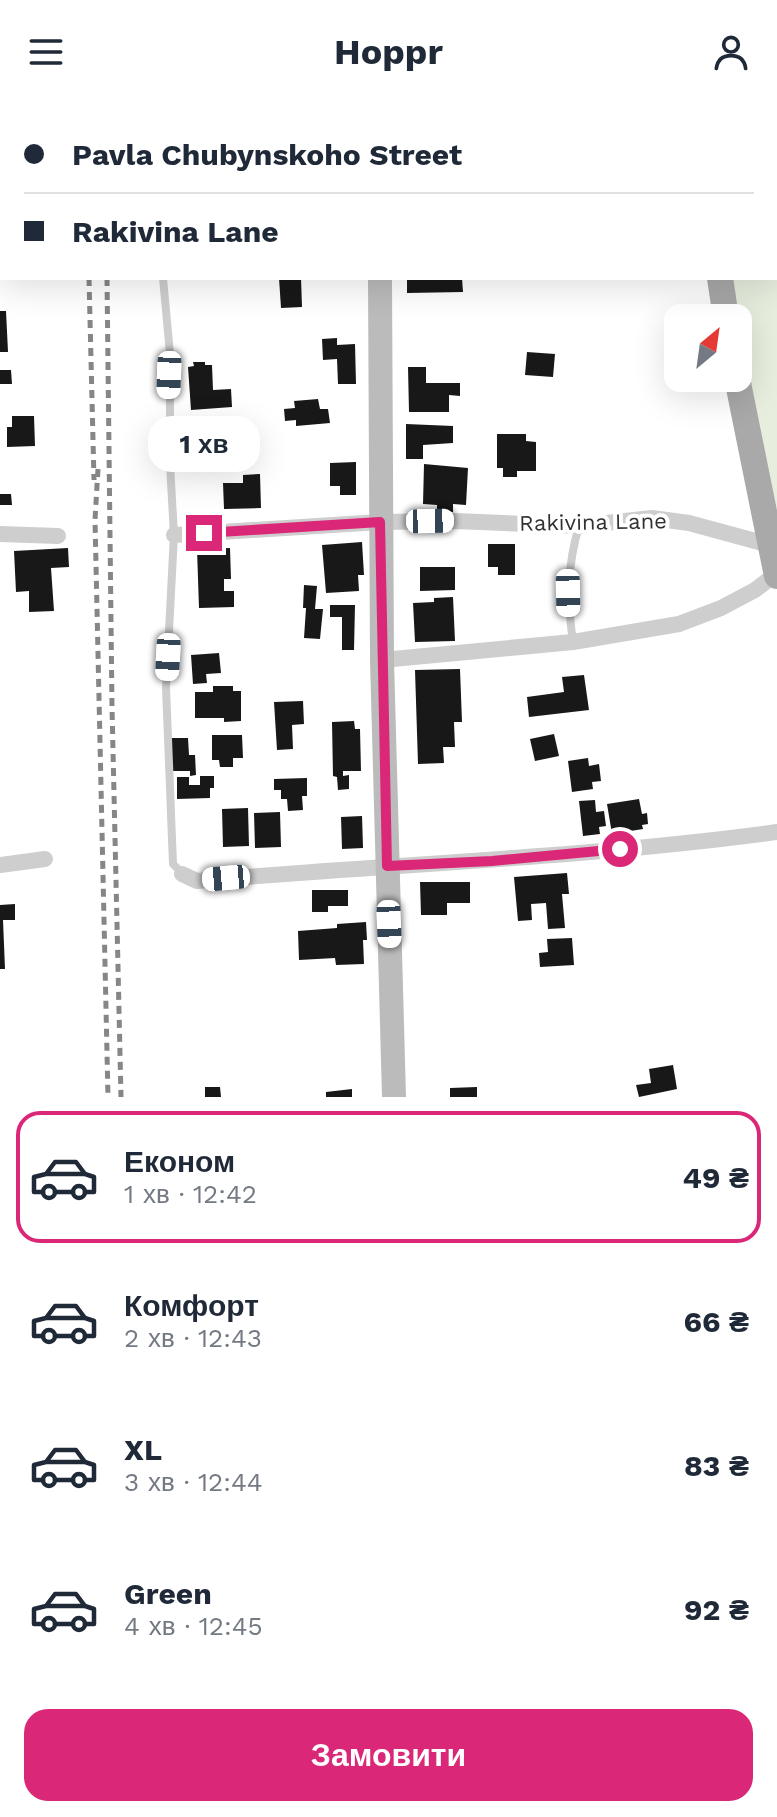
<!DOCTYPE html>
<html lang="uk">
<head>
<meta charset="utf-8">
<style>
  :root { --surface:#fff; --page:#f2f2f3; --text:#1f2937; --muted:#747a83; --line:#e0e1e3; --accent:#db2777 }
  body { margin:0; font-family:"Work Sans",sans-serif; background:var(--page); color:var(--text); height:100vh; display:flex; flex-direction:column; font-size:30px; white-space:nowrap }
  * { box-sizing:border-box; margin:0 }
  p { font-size:26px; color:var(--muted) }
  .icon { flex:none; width:44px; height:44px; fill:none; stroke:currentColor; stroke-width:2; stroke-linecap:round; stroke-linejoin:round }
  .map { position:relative; height:993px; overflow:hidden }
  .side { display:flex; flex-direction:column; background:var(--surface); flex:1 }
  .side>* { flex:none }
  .top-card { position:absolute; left:0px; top:0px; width:778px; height:176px; box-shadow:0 8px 32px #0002; display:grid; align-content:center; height:176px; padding:0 24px; background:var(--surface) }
  .needle { width:52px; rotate:29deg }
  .buttons { position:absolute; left:664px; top:200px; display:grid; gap:16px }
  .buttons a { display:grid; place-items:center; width:88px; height:88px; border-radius:16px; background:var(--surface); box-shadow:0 8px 32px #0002; font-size:40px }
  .end { position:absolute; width:36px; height:36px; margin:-18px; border:10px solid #db2777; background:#fff; box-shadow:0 0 0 4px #fff }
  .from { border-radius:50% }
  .bubble { position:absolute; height:56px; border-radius:24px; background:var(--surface); box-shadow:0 8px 32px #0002; font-size:26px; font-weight:700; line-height:56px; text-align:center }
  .car { position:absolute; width:24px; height:48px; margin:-24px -12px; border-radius:10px; box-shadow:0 0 6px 2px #0007; background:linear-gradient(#fff 24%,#345 0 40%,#fff 0 76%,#345 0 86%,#fff 0) }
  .top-card b { display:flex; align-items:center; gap:28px; height:76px; font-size:30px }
  .top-card b+b { border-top:2px solid var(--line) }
  .top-card i { width:20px; height:20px; background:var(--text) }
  ul { padding:14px 0 0; list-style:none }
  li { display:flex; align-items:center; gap:24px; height:132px; margin:0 16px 12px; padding:0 8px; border:4px solid transparent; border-radius:24px }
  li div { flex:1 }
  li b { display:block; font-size:30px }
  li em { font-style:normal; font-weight:700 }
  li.selected { border-color:var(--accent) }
  li>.icon { width:72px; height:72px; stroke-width:1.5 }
  .cta { display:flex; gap:16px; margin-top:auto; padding:16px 24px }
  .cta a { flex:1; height:92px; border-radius:24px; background:var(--accent); color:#fff; font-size:32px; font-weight:700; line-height:92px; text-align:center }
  header { display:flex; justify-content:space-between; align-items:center; height:104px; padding:0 24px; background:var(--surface); font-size:36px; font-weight:700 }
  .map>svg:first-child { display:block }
</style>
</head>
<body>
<header><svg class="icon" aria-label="menu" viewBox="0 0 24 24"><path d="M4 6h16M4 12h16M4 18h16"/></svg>Hoppr<svg class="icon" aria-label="person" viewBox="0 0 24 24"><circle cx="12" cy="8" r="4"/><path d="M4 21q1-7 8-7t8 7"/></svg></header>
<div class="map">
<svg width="777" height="993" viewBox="0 0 777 993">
  <rect width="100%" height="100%" fill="#fff"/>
  <path fill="#e7eede" d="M732,0H777V406C766,361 755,317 746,272C740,239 736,207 728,174H776V2Z"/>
  <g fill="#181818">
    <polygon points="279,174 301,174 302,203 281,204"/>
    <polygon points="407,174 462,174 463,188 407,189"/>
    <polygon points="0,207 6,207 8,248 0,248"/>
    <polygon points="337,234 337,241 355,240 356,280 338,280 337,255 323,256 322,235"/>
    <polygon points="527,248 555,250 553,273 525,271"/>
    <polygon points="193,258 205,258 205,261 212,261 213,286 231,285 232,303 191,306 188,263 194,262"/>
    <polygon points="408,263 426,263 426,279 460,279 460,292 449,291 449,308 409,308"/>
    <polygon points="0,266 11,266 12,280 0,280"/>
    <polygon points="318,295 320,305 328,305 330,319 296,322 296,316 285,317 284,305 295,304 294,297"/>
    <polygon points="12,312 34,312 35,342 7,343 7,323 12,323"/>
    <polygon points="406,320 453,322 453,339 423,341 423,355 406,355"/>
    <polygon points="497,330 526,330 526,337 536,338 536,367 517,367 517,373 503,373 503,364 497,364"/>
    <polygon points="356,358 356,391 340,391 340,382 330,382 330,359"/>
    <polygon points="424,360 468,364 466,401 453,400 453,408 437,408 437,401 423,400"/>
    <polygon points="260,370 261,404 224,405 223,379 243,379 243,371"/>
    <polygon points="0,390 11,390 12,401 0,401"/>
    <polygon points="362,438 364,471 358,471 359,487 326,489 322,441"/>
    <polygon points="488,440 515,440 515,471 498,471 498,463 488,463"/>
    <polygon points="68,444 69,463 51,464 54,507 29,508 29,487 16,488 14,447"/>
    <polygon points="230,444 231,475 224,475 224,487 234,487 234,503 199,504 197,445"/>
    <polygon points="420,463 455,463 455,486 420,487"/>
    <polygon points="304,481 317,482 315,505 323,505 320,535 304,534 306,504 303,504"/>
    <polygon points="453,493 455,537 415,538 413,499 434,498 434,494"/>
    <polygon points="330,501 355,501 354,546 342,546 342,513 330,513"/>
    <polygon points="219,549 221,569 206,570 207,579 193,580 191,551"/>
    <polygon points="460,565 462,618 454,618 455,643 443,643 444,659 418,660 415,566"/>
    <polygon points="584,571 589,606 529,613 527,593 564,588 562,573"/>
    <polygon points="213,582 233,582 233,587 241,587 241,617 224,618 224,614 195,614 195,588 213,588"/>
    <polygon points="303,597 304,620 292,621 293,645 277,646 274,598"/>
    <polygon points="354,617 355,625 360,625 361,667 343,667 343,672 349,671 349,685 338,686 337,673 333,672 332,618"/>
    <polygon points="554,630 559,652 535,657 530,635"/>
    <polygon points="212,631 242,631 243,654 233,654 233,663 220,663 219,656 212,656"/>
    <polygon points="172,634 188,634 189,651 195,651 196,671 190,672 190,667 172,667"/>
    <polygon points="588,654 589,662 599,660 601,677 592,678 593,685 572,688 568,657"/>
    <polygon points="200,672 214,672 214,684 210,684 210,694 177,695 177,673 189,673 189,681 200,681"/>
    <polygon points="307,674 307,692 302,692 303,706 288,707 287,695 281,695 281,686 274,686 274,675"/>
    <polygon points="639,695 642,710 647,709 648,720 642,721 643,725 612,730 607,700"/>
    <polygon points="595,696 596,708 604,707 606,722 599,723 600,730 583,732 579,697"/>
    <polygon points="248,704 249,742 223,743 222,705"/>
    <polygon points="280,708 281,743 255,744 254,709"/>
    <polygon points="362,712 363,744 342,745 341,713"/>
    <polygon points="567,769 569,790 562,790 565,824 548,825 546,799 531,800 532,816 518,817 514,773"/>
    <polygon points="420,778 470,778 470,799 447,799 447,811 421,811"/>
    <polygon points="312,786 348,786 348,802 328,802 328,808 312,808"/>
    <polygon points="15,800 15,816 3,816 5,865 0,865 0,801"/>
    <polygon points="366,818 367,836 363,836 364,860 336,861 335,854 299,856 298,827 337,824 337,820"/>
    <polygon points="572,834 574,861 540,863 539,849 548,848 547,835"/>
    <polygon points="673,961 677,985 639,993 636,981 651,979 649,965"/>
    <polygon points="205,983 220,983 221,993 205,993"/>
    <polygon points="477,983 477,993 450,993 450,984"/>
    <polygon points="352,985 352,993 326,993 326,988"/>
  </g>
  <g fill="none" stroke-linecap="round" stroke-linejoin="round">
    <g stroke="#cecece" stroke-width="8">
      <polyline points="168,0 168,2"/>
      <polyline points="163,174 170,250 170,360 174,431 166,584 173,760 182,769"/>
      <path d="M573,538C567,497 567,462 579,422"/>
    </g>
    <g stroke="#cecece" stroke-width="16">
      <polyline points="0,78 2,78"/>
      <polyline points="0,430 58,432"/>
      <polyline points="174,431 380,418 455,417 579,422 652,414 689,419 770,441"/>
      <polyline points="382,556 573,538 679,520 721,504 755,486 776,470"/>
      <polyline points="0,761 45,755"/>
      <path d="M182,770L197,777C391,760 585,754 777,728"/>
    </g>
    <g stroke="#bbb" stroke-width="24">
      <polyline points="379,0 379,2"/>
      <polyline points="380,174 382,556 394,993"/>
    </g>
    <g stroke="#a9a9a9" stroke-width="26">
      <polyline points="715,2 715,0"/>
      <polyline points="720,174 726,214"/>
      <polyline points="737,274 777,472"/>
    </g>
    <g stroke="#868686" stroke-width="5" stroke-dasharray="8 6" stroke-linecap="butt">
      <polyline points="107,0 107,2"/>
      <polyline points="89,174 94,376"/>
      <polyline points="107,174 112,603 121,993"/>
      <polyline points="98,365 95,416 108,993"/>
    </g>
  </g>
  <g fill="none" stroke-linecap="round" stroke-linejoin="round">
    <polyline stroke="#db2777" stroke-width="10" points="204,429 380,418 387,762 492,757 620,745"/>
  </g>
  <g text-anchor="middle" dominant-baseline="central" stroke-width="8" stroke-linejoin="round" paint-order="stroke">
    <g font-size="22" fill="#313131" stroke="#fff">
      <text transform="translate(593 418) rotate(-1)">Rakivina Lane</text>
    </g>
  </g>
</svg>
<div class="buttons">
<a><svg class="needle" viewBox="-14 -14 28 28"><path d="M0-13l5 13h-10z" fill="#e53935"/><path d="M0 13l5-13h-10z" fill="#747a83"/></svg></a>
</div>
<i class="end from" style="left:620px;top:745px"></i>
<i class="end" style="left:204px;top:429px"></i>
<div class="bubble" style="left:148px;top:312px;width:112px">1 хв</div>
<i class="car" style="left:169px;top:271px;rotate:182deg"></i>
<i class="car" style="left:430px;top:417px;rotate:89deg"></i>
<i class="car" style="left:568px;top:489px;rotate:179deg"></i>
<i class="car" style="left:168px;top:553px;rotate:183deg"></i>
<i class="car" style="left:226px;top:774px;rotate:265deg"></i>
<i class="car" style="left:389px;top:820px;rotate:178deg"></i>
<div class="top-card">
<b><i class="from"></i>Pavla Chubynskoho Street</b>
<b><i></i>Rakivina Lane</b>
</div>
</div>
<section class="side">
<ul>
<li class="selected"><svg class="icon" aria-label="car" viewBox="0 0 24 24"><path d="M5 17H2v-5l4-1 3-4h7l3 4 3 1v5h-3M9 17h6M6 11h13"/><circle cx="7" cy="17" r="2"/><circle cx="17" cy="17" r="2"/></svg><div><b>Економ</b><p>1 хв · 12:42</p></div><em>49 ₴</em></li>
<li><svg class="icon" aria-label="car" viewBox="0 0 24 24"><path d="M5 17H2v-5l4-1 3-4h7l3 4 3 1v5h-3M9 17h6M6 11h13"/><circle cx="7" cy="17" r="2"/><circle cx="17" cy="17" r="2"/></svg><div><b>Комфорт</b><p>2 хв · 12:43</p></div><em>66 ₴</em></li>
<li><svg class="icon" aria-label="car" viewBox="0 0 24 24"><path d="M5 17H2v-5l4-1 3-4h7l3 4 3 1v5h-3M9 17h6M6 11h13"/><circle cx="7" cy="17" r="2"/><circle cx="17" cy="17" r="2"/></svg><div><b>XL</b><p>3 хв · 12:44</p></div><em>83 ₴</em></li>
<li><svg class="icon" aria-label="car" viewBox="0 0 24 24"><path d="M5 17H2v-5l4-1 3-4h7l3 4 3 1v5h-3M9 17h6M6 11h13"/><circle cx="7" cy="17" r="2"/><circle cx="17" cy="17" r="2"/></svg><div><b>Green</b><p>4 хв · 12:45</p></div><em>92 ₴</em></li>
</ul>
<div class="cta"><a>Замовити</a></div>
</section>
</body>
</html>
